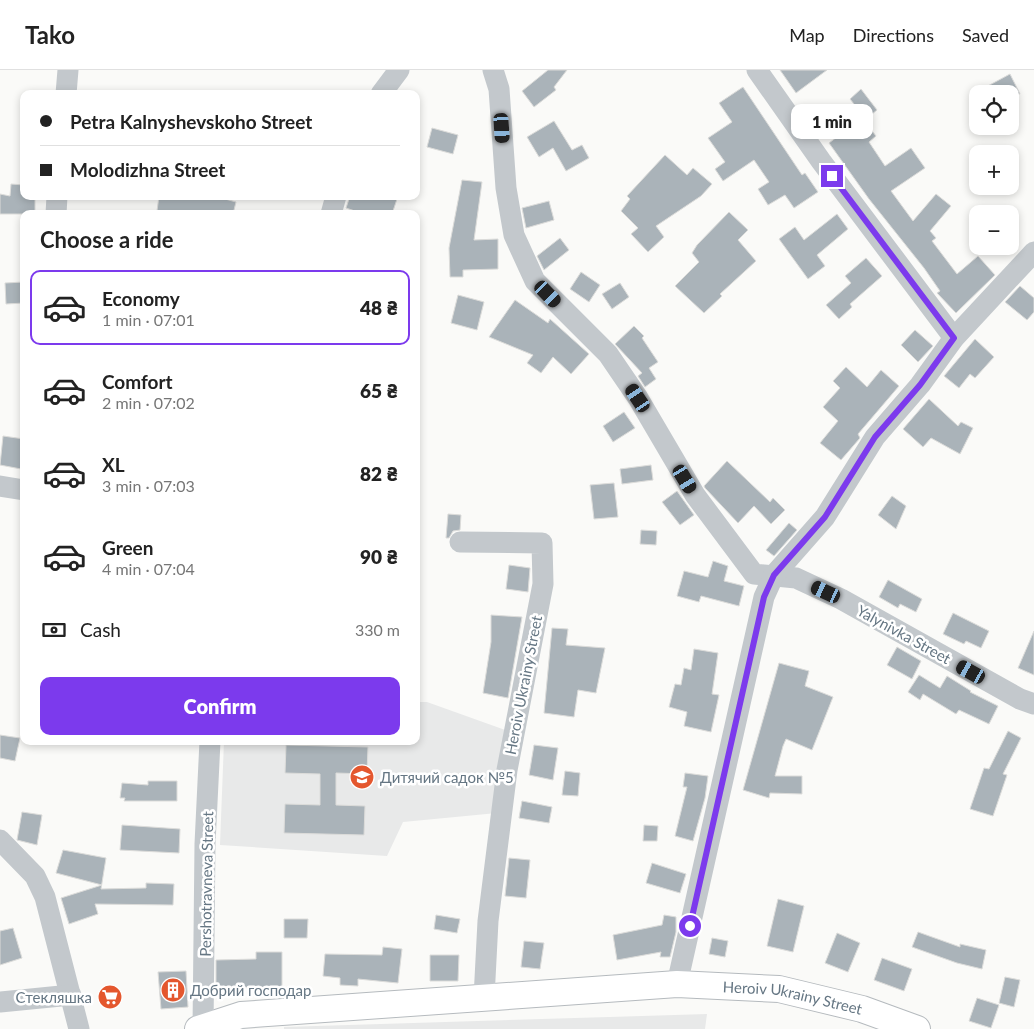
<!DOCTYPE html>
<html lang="en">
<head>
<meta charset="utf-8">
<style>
  :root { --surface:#fff; --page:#f2f2f2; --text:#222; --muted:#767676; --line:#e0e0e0; --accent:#7c3aed }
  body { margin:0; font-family:Lato,sans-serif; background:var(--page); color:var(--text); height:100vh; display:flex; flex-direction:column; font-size:19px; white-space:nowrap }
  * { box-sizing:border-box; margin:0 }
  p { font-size:16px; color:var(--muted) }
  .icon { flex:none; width:28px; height:28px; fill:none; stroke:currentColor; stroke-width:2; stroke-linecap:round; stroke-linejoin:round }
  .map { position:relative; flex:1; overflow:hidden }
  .side { position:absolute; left:20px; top:140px; width:400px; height:535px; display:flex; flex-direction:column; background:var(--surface); border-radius:10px; box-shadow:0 2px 8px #0003 }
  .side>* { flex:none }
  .guide { position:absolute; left:20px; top:20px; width:400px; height:110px; border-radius:10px; box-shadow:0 2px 8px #0003; display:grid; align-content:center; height:110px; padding:0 20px; background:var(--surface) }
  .tools { position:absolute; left:969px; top:15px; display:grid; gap:10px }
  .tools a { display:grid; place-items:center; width:50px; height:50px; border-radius:10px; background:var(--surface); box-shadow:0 2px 8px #0003; font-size:25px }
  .end { position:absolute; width:22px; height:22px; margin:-11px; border:6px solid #7c3aed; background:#fff; box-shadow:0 0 0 2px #fff }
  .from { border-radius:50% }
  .bubble { position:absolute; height:35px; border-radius:10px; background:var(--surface); box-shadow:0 2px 8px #0003; font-size:16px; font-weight:800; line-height:35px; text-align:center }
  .car { position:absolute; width:15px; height:30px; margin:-15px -8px; border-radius:6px; box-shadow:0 0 4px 1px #0007; background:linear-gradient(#222 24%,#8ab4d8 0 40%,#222 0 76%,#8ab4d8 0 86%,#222 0) }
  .guide b { display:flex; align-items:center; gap:18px; height:48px; font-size:19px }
  .guide b+b { border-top:1px solid var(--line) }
  .guide i { width:12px; height:12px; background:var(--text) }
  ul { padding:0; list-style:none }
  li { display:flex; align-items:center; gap:15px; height:75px; margin:0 10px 8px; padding:0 10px; border:2px solid transparent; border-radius:10px }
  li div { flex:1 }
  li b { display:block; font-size:19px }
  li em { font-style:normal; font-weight:800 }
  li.selected { border-color:var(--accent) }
  li>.icon { width:45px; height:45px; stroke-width:1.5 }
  h2 { padding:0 20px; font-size:22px; line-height:60px }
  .pay { display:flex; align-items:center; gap:12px; height:55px; padding:0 20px; font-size:19px }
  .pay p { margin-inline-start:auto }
  .button { display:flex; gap:10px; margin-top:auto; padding:10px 20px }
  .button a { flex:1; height:58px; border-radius:10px; background:var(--accent); color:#fff; font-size:20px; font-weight:800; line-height:58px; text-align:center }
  header { display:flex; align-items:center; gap:30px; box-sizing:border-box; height:70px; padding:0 25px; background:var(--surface); border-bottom:1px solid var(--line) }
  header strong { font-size:24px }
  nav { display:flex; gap:28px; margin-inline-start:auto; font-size:18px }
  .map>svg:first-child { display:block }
</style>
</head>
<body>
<header>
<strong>Tako</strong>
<nav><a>Map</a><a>Directions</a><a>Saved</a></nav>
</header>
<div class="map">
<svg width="1034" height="959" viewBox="0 0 1034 959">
  <rect width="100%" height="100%" fill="#fafaf8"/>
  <g fill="#e8e9e9">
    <polygon points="416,632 427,632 508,661 497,743 403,752 387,786 220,775 224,671 416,671"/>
    <polygon points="707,944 705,959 284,959 284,957"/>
  </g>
  <g fill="#aab3b9" stroke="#dcdcda">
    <polygon points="548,0 567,0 554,17 556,20 534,37 522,21"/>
    <polygon points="780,0 827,0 796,23"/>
    <polygon points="1010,4 1020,24 973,24"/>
    <polygon points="743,17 802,105 805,103 818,122 794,138 785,125 768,135 758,119 769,112 754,90 723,111 715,99 725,92 708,68 732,52 719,33"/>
    <polygon points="861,19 877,40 866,49 850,29"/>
    <polygon points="862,48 876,66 869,72 885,96 911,78 925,98 891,121 913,151 936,124 951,136 930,161 936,168 932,171 957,204 978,186 995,205 956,243 937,223 940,221 924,198 869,129 829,73"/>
    <polygon points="554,51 572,80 582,75 589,88 566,101 553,78 539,87 527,67"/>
    <polygon points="432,58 458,65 453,84 427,77"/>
    <polygon points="665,85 687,105 693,98 712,114 701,126 656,156 664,167 648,182 631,164 638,158 621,141 630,129 627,126"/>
    <polygon points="462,110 482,112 474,170 498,169 498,199 463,200 463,207 450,207 449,178"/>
    <polygon points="11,114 24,115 24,126 35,126 35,144 0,144 0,124 10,126"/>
    <polygon points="159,126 214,126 236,132 233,144 177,144 157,141"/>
    <polygon points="350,126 398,126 392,144 364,144 346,138"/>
    <polygon points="549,131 554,150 526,158 522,138"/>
    <polygon points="729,142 748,160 738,170 756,191 720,224 722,226 704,243 675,216 699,192 692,183 697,175"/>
    <polygon points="837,144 848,159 817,185 825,196 808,209 779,169 795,157 804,170"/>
    <polygon points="560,168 569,180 544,200 537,186"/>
    <polygon points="866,188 882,206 850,234 852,237 839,249 826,235 851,213 845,206"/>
    <polygon points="581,202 600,215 589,232 570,219"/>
    <polygon points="24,212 24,233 6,234 5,213"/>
    <polygon points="620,213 629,227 612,239 602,224"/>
    <polygon points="1020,216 1034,228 1034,242 1027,250 1005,232"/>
    <polygon points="458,225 484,232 477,260 451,253"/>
    <polygon points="515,230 548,253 550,249 589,284 571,304 553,287 541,303 527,293 533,285 489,267"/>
    <polygon points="634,256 644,266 642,268 658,292 649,298 656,309 645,317 638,306 642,303 615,274"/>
    <polygon points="915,260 933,276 918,292 901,275"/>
    <polygon points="975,269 994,287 975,308 970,304 959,318 944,306"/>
    <polygon points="846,297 867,317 881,300 899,316 858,364 860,368 841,390 820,373 838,351 823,337 840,318 833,311"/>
    <polygon points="929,329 958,356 961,352 973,358 960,384 931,368 923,377 903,359"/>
    <polygon points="624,342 635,358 613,372 603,356"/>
    <polygon points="3,366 24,369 21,399 0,395"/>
    <polygon points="727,391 770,432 773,428 785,440 771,454 754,436 738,453 705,418 704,416"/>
    <polygon points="651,395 653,410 622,414 620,399"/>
    <polygon points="614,413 618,447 594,449 590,415"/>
    <polygon points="677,421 694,445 680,455 662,432"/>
    <polygon points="892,426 906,436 896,459 878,445"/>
    <polygon points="448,444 461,445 460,460 453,461 449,468 446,468"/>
    <polygon points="789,453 797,460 774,486 766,480"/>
    <polygon points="641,460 657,461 656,475 640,474"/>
    <polygon points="713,491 728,496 724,511 744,516 739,536 701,526 699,532 677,526 684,501 708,507"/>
    <polygon points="509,495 530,498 528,522 506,519"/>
    <polygon points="888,510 922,529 916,542 900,534 898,538 879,527"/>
    <polygon points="953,543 989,561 981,578 966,571 964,574 943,564"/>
    <polygon points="491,545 522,547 508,628 483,623 491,572"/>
    <polygon points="552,558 568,559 566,575 605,578 596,623 578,620 574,647 544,643"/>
    <polygon points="1034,561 1034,605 1018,598"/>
    <polygon points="897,577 921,591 912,609 887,595"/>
    <polygon points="694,579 718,583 712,624 719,625 711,662 684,656 687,642 669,637 675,614 681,615 684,598 691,600"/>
    <polygon points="779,593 809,601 805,616 833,627 812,680 786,669 783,676 775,706 802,706 802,724 770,723 769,728 743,720"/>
    <polygon points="919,605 940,618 947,606 971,621 970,622 998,636 989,654 959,640 956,644 923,624 920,630 908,622"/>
    <polygon points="1008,661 1021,668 1003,704 1007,705 993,746 970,739 984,698 989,699"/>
    <polygon points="0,665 20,668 15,691 0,688"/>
    <polygon points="286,675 368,677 367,704 336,703 336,735 365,736 364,765 284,763 285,734 320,735 320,704 285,703"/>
    <polygon points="534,675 558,678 553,710 529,705"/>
    <polygon points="565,701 580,703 578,726 562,725"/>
    <polygon points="685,703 708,706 705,728 693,771 675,766 687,717 683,717"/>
    <polygon points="148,711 177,711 177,731 124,731 125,728 120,728 122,713 148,715"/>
    <polygon points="522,731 552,737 549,753 519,748"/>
    <polygon points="22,742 42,745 37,775 17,770"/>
    <polygon points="122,755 180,759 179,783 120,780"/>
    <polygon points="644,755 658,756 657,771 643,771"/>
    <polygon points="63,780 106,788 101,819 146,818 146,813 174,814 173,835 95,834 98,844 69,854 61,828 102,815 56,803"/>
    <polygon points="509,788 530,790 526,828 505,826"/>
    <polygon points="652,793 686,804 680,823 646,813"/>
    <polygon points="778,829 804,836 793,882 767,876"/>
    <polygon points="436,845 460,849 457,863 434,859"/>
    <polygon points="664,845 676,847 676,862 670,887 660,887 661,882 617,890 613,865 662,855"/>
    <polygon points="284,849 308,849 307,868 284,868"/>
    <polygon points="13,858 22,888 0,895 0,861"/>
    <polygon points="918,862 960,877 960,874 986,880 982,899 957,893 912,877"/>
    <polygon points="837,863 860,873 848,902 825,893"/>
    <polygon points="712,868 728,871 725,887 709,884"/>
    <polygon points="524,871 544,873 540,899 521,897"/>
    <polygon points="383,877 402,879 398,913 358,909 358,916 340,915 340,908 323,906 325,884 382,885"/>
    <polygon points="256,882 282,882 282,917 236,918 236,923 216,923 216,890 256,889"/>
    <polygon points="430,885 459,885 458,911 430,911"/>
    <polygon points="882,888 912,899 904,921 874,910"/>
    <polygon points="186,901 188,937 161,939 158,902"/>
    <polygon points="1005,907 1020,910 1014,937 999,933"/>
    <polygon points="977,928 999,935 991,958 969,951"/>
  </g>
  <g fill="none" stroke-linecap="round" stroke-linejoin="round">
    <defs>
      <g id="major">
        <path id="s1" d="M198,959L241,945L677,914L779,919L862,939L917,959"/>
      </g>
    </defs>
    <use href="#major" stroke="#b5babe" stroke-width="28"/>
    <g stroke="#c3c8cc" stroke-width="21">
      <polyline points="493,0 499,19 506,118 514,165 535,211 608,284 638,328 695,425 754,504 796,508 841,529 1020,629 1034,634"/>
      <polyline points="757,0 821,91 954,268"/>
      <polyline points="66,24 68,0"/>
      <polyline points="381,24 399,0"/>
      <polyline points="56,144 57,126"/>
      <polyline points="331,144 336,126"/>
      <polyline points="0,416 24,420"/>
      <polyline points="460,472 542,473 543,514 507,700 488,851 484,928"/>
      <polyline points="0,770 35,806 45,827 79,959"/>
      <polyline points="677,914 764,527 774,505 825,447 875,367 920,315 954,268 1034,182"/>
      <polyline points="0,932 71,925"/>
      <polyline points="203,959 205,774 210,671"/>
    </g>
    <use href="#major" stroke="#fff" stroke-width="26"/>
  </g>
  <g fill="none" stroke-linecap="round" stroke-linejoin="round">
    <polyline stroke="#7c3aed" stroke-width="6" points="690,856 764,527 774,505 825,447 875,367 920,315 954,268 832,106"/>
  </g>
  <defs>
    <symbol id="school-disc" viewBox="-11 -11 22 22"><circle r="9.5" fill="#e4572e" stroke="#fff"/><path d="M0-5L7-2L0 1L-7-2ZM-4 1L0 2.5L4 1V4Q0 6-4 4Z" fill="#fff"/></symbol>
    <symbol id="building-disc" viewBox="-11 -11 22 22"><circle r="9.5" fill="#e4572e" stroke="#fff"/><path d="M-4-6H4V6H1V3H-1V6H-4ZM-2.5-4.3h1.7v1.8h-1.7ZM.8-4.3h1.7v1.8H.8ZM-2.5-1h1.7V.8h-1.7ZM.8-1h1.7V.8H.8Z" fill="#fff"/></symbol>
    <symbol id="supermarket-disc" viewBox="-11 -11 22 22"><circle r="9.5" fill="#e4572e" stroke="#fff"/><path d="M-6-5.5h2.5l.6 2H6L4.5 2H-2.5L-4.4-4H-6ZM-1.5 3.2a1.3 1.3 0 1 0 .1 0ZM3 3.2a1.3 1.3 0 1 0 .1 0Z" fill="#fff"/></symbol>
  </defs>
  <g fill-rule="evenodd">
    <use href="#school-disc" x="348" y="693" width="28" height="28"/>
    <use href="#building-disc" x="159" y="906" width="28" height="28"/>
    <use href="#supermarket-disc" x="96" y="913" width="28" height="28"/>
  </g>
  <g text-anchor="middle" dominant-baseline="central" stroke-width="5" stroke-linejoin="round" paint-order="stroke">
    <g font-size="15" fill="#657683" stroke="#fff">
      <text transform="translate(904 564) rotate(29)">Yalynivka Street</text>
      <text transform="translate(523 615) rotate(-79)">Heroiv Ukrainy Street</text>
      <text transform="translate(206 814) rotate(-89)">Pershotravneva Street</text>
      <text stroke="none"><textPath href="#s1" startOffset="599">Heroiv Ukrainy Street</textPath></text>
    </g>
    <g font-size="15" fill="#657683" stroke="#fff" text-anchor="start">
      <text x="380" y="707">Дитячий садок №5</text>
      <text x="190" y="920">Добрий господар</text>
      <text x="92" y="927" text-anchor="end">Стекляшка</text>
    </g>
  </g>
</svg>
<div class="tools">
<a><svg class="icon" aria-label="locate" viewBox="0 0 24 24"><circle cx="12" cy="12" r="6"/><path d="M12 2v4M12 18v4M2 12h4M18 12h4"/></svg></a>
<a>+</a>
<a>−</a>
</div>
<i class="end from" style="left:690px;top:856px"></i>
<i class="end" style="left:832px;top:106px"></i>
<div class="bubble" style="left:791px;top:34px;width:82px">1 min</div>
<i class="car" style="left:502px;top:58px;rotate:176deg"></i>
<i class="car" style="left:548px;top:224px;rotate:136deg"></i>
<i class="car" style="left:638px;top:328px;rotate:326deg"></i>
<i class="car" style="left:685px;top:409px;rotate:149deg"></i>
<i class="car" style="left:826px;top:522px;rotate:295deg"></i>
<i class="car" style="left:971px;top:602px;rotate:299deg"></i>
<div class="guide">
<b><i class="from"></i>Petra Kalnyshevskoho Street</b>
<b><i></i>Molodizhna Street</b>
</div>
<section class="side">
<h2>Choose a ride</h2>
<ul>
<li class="selected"><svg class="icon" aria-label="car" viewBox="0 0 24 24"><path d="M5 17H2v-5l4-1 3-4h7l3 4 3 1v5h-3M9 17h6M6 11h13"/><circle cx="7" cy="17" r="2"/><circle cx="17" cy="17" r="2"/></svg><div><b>Economy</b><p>1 min · 07:01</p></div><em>48 ₴</em></li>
<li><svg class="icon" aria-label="car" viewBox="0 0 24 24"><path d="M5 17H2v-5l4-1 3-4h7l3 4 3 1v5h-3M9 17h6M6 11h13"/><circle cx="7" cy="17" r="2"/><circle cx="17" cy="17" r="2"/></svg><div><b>Comfort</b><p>2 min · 07:02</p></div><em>65 ₴</em></li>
<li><svg class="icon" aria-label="car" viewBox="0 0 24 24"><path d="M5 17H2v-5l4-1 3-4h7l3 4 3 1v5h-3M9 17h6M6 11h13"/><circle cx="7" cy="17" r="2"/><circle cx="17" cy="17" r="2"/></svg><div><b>XL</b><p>3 min · 07:03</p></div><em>82 ₴</em></li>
<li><svg class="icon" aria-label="car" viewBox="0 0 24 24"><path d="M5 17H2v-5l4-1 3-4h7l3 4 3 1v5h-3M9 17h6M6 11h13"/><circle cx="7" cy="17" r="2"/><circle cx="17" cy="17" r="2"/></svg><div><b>Green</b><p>4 min · 07:04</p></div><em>90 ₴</em></li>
</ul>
<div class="pay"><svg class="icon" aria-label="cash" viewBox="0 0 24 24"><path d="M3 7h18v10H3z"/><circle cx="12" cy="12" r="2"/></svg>Cash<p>330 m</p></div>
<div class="button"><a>Confirm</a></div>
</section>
</div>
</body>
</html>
